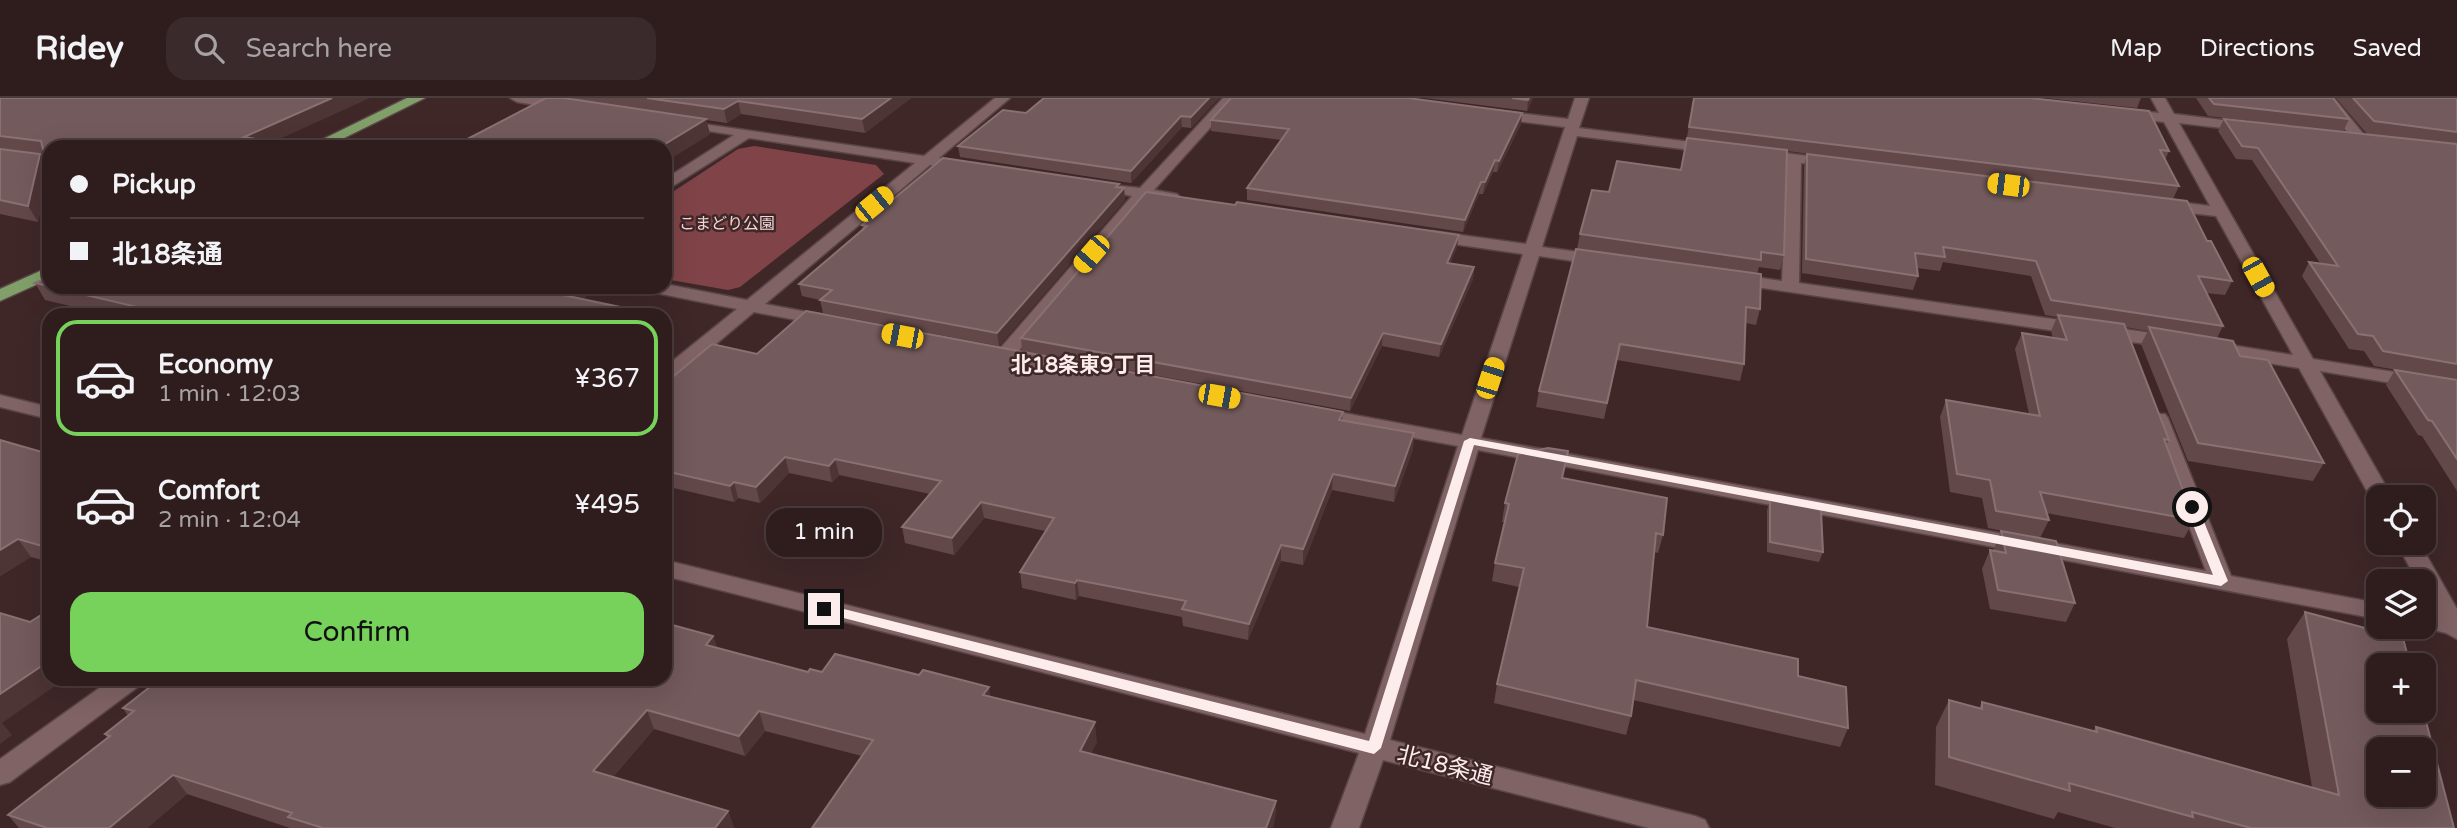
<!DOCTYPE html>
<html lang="en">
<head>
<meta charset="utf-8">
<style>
  :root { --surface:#2f1d1e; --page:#3b2a2b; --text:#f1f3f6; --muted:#a7a2a4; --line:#4a3b3c; --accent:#76d25a }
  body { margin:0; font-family:"Varela Round","Noto Sans JP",sans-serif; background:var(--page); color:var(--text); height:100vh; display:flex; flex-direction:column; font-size:26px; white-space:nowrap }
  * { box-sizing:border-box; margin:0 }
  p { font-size:23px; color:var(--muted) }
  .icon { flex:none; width:38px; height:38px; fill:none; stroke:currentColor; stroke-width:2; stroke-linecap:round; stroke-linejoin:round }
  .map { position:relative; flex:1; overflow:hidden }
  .drawer { position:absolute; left:42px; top:210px; width:630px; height:378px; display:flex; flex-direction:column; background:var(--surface); border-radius:21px; box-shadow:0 7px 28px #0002,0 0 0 2px var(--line) }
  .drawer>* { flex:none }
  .guide { position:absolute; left:42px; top:42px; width:630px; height:154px; border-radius:21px; box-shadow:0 7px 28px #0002,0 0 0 2px var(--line); display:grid; align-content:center; height:154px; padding:0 28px; background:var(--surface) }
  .fabs { position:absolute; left:2366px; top:387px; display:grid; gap:14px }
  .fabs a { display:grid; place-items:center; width:70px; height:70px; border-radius:14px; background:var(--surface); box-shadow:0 7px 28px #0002,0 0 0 2px var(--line); font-size:35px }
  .end { position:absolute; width:32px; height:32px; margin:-16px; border:9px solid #fdecec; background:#111; box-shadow:0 0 0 4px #111 }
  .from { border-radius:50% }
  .bubble { position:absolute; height:49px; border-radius:21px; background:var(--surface); box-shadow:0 7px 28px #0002,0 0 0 2px var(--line); font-size:23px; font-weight:600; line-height:49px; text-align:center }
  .car { position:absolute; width:21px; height:42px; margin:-21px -10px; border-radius:9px; box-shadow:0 0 5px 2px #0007; background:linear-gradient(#f5c518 24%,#345 0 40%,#f5c518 0 76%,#345 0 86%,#f5c518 0) }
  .guide b { display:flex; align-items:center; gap:24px; height:66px; font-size:26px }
  .guide b+b { border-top:2px solid var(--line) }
  .guide i { width:18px; height:18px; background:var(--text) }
  ul { padding:12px 0 0; list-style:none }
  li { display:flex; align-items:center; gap:21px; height:116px; margin:0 14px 10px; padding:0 14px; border:4px solid transparent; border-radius:21px }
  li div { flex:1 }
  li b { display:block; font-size:26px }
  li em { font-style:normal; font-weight:600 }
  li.active { border-color:var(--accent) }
  li>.icon { width:63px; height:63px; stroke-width:1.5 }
  .cta { display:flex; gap:14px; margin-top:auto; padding:14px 28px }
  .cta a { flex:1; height:80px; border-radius:21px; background:var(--accent); color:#111; font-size:28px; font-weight:600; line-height:80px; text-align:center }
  header { display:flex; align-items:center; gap:42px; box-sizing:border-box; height:98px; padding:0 35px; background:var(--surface); border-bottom:2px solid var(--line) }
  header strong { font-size:33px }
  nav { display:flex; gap:38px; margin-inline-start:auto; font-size:24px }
  .search { width:490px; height:63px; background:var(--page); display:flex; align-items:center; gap:18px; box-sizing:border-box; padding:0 24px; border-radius:21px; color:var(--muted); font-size:26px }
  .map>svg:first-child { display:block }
</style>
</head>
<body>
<header>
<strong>Ridey</strong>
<div class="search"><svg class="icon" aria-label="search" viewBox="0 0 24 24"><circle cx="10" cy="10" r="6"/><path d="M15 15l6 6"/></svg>Search here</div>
<nav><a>Map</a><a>Directions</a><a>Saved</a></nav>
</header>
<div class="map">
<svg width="2457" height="730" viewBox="0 0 2457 730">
  <rect width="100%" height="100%" fill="#3f2728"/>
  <polygon fill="#804448" points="754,48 876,67 884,76 740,189 728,192 665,181 665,99 738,51"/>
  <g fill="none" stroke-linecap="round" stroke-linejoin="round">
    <defs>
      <g id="minor">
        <polygon points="510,0 542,0 571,5 573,8 566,12 517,4"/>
        <polygon points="995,0 1010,0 939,60 969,65 971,68 969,71 930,67 765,206 834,219 837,223 834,227 828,228 754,214 672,283 665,285 665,269 737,211 651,194 642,189 665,189 665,186 747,202 915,65 749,40 665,93 665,81 734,37 676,28 676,22 924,58"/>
        <polygon points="1223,0 1237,0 1154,92 1177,96 1180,99 1177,102 1147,100 1011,262 997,262 995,258 997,254 1132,98 1092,91 1089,88 1092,85 1140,90"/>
        <polygon points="1575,0 1589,0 1579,30 1715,47 1722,51 1715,55 1577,38 1542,149 1601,157 1609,162 1601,167 1539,158 1481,340 2206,473 2148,320 2151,316 2165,316 2168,320 2231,478 2378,505 2378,521 1478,352 1390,642 1695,718 1705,722 1709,730 1649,730 1383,662 1359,730 1331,730 1359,655 665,478 665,462 1365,636 1458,348 1317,322 1310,320 1307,316 1310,312 1317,310 1462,337 1523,156 1432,143 1424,138 1432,133 1526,146 1565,29 1493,20 1486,16 1493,12 1568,21"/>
        <polygon points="2151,0 2165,0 2174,16 2248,25 2255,29 2248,33 2179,25 2313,261 2457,284 2457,296 2320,273 2392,399 2378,399 2378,405 2373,404 2299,270 2212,256 2203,250 2212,244 2293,257 2216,118 2163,112 2155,107 2163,102 2210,108 2164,24 2124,19 2117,15 2124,11 2159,15"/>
        <polygon points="2320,0 2334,0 2366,39 2366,45 2356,45"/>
        <polygon points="1761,52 1833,61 1840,65 1833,69 1801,65 1799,185 2173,238 2182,244 2173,250 1728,185 1725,181 1728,177 1734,176 1782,183 1787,64 1756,59 1754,56 1756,53"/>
        <polygon points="0,54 49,61 49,69 0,62"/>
        <polygon points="0,297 49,309 49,321 0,309"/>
        <polygon points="2396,444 2419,444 2457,511 2457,541 2446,535 2417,528 2424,528 2424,514 2436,516 2424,494 2424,483 2417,483"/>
        <polygon points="112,581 143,581 139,588 10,684 0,687 0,661"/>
      </g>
      <g id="major">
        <polygon points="407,0 425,0 326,49 307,49"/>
        <polygon points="49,169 49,181 0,203 0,191"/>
      </g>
    </defs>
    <use href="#minor" stroke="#594446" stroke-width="3"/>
    <use href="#major" stroke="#594446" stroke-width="3"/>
    <use href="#minor" fill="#806364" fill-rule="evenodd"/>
    <use href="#major" fill="#809f69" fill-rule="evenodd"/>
  </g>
  <g fill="#63484a">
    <polygon points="0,0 49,49 49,61 47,58 41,57 49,72 38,124 0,116"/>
    <polygon points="573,0 911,0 865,35 741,16 727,25 706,22 710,36 665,64 665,49 574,1"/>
    <polygon points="1044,0 1219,0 1191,30 1182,29 1131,85 960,59 958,48 1026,15"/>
    <polygon points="1425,0 1533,0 1527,13"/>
    <polygon points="1694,0 2169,53 2165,62 2179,88 2173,101 1787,53 1784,157 1780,172 1759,169 1757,176 1760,211 1756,227 1746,225 1744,266 1740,283 1617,262 1604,321 1536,309 1539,293 1577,151 1580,136 1609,94 1681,72"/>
    <polygon points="2046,0 2141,0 2137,10"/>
    <polygon points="2196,0 2333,0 2349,21 2343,34 2208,18"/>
    <polygon points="2336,0 2457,0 2457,282 2374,268 2364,253 2349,251 2302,178 2309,164 2320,165 2252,62 2236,61 2218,33 2224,21 2417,42 2367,36"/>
    <polygon points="1211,22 1521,26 1497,74 1493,74 1483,96 1479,96 1463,134 1247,102 1247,90 1282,42 1211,33"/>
    <polygon points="1807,56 2207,143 2232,183 2225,197 2206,195 2223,228 2217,240 2240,258 2324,365 2313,383 2188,363 2141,246 2148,233 2125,229 2169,342 2166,347 2194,422 2184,440 2046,415 2049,422 2040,440 1988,430 1982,400 1950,394 1940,319 1946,302 2029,316 2015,251 2022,235 2053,240 2051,233 2057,219 2045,217 2031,178 1943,164 1940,173 1917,170 1918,178 1913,192 1802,175 1804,69"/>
    <polygon points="1119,90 1124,90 1125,102 999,248 823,215 820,202 802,198 799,186 862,132 862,127"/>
    <polygon points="1457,149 1450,165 1474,169 1473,181 1439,259 1382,248 1350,313 1022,253 1021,240"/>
    <polygon points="49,179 49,189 600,189 582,201 659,217 108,217 45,202 35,185"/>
    <polygon points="757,256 1343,314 1342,323 1414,335 1413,351 1394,404 1332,392 1303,467 1281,463 1248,542 1183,528 1182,519 1079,498 1076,502 1022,490 1020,474 1045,433 984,420 954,457 905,445 902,429 930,396 839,377 832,384 789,375 760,405 738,400 734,404 665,388 665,288 668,285 668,283"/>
    <polygon points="2395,272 2457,282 2457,393 2422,338 2418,337 2386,287"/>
    <polygon points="0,342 49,356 49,464 31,459 0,478"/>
    <polygon points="1563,380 1663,437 1658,455 1654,454 1647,529 1798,578 1848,630 1840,649 1633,602 1631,618 1626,637 1494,605 1497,586 1519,489 1492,483 1495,465 1505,424 1502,424 1505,405"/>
    <polygon points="1770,402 1823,454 1819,464 1767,454 1767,412"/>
    <polygon points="2001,433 2075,505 2066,524 1990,511 1982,471 1990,452 1993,453"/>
    <polygon points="2305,514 2454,730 2115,730 2058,714 2054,721 1935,687 1936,629 1949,602 1979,610 1982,604 2093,633 2096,629 2312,689 2287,541"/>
    <polygon points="713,538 717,550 808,574 919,577 989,589 990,599 1097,644 1091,655 1276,703 1275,722 862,658 765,633 745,658 654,631 613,679 728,713 734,730 290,730 187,696 147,730 19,730 8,717 107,640 105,636 128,618 123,610 665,581"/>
  </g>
  <g fill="#4d3435">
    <polygon points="332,0 370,0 262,49 244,39"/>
    <polygon points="891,0 911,0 865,35 862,21"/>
    <polygon points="1209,0 1219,0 1191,30 1191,19"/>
    <polygon points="1529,0 1533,0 1527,13 1528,2"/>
    <polygon points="738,3 741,16 727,25 724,11"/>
    <polygon points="1522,15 1521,26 1497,74 1499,63"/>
    <polygon points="1181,18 1182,29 1131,85 1131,73"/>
    <polygon points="706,21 710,36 665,64 665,49 660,49"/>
    <polygon points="40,56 49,72 38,124 28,108"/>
    <polygon points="1495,62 1493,74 1483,96 1485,84"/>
    <polygon points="1481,84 1479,96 1463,134 1465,122"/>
    <polygon points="1119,86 1120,96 1124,90 1125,102 999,248 997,235"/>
    <polygon points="1459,137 1457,149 1446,177 1447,165"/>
    <polygon points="1474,169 1473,181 1439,259 1441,246"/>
    <polygon points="570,189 600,189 564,214 558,196"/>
    <polygon points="665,225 668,235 665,238"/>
    <polygon points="1383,235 1382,248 1350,313 1351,300"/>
    <polygon points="1414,335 1413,351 1394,404 1395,388"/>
    <polygon points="785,359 789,375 760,405 756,389"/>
    <polygon points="835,361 839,377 832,384 829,368"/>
    <polygon points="1333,376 1332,392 1303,467 1303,451"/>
    <polygon points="734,384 738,400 734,404 730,388"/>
    <polygon points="981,404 984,420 954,457 952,440"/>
    <polygon points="18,441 31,459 0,478 0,452"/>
    <polygon points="1281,447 1281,463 1248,542 1249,526"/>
    <polygon points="1077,482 1079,498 1076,502 1075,485"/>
    <polygon points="713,538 720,557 706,547"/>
    <polygon points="49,563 49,581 65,581 2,625 12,637 0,646 0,596"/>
    <polygon points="989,589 992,608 983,597"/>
    <polygon points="647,612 654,631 601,693 593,673"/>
    <polygon points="759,613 765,633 745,658 739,638"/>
    <polygon points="1095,624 1097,644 1082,672 1080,653"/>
    <polygon points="173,677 187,696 147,730 109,730"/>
    <polygon points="1276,703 1275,722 1273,730 1266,730"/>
    <polygon points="728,713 734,730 715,730"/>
  </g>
  <g fill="#735a5c" stroke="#897172" stroke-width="2" fill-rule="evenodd">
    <polygon points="0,0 332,0 244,39 304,49 49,49 49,52 43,51 41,43 0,38"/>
    <polygon points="546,0 564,0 706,21 660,49 452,49"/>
    <polygon points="647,0 891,0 862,21 738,3 724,11"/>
    <polygon points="1044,0 1209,0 1191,19 1181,18 1131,73 958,48 1003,12 1026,15"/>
    <polygon points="1231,0 1408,0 1522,15 1499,63 1495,62 1485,84 1481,84 1465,122 1247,90 1289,31 1211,22"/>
    <polygon points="1512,0 1529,0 1528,2"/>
    <polygon points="1694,0 2030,0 2149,13 2169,53 2160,52 2179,88 1689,29"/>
    <polygon points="2209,0 2333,0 2349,21 2214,6"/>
    <polygon points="2353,0 2457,0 2457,34 2374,23"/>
    <polygon points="2224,21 2457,46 2457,266 2383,253 2373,238 2358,236 2309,164 2338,168 2258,50 2242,48"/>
    <polygon points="1687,40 1787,52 1784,157 1761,154 1761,162 1580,136 1592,92 1609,94 1617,63 1681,72"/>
    <polygon points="0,51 40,56 28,108 0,102"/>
    <polygon points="1807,56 2187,103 2207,143 2211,143 2232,183 2198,178 2223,228 2051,202 2036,163 1943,149 1945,159 1915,155 1918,178 1806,161"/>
    <polygon points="943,60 1119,86 1116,89 1124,90 997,235 820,202 832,192 799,186 867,128 862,127"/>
    <polygon points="1146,94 1235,107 1237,104 1459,137 1447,165 1474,169 1441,246 1383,235 1351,300 1021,240"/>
    <polygon points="1576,151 1761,176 1760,211 1746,209 1744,266 1620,246 1607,305 1539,293"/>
    <polygon points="49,179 49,188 35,185"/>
    <polygon points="52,189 570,189 558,196 659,217 116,217 133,208"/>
    <polygon points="806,213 1343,314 1339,322 1414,335 1395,388 1333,376 1303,451 1281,447 1249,526 1182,511 1186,503 1077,482 1075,485 1020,474 1054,420 981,404 952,440 902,429 941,383 835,361 829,368 785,359 756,389 734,384 730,388 665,373 665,288 670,283 668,283 712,246 757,256"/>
    <polygon points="2058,217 2124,226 2169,342 2164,341 2194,422 2040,394 2049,422 1996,413 1990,382 1957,376 1946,302 2040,318 2022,235 2067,242"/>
    <polygon points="2149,229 2233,243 2240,258 2268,262 2324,365 2198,345"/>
    <polygon points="2395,272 2457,282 2457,361 2432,323 2428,322"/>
    <polygon points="0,342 49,356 49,450 18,441 0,452"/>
    <polygon points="1548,350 1568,353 1562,380 1667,400 1663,437 1656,435 1647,529 1798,561 1798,578 1846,589 1848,630 1636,582 1631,618 1497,586 1524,470 1495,465 1509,406 1505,405 1518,356"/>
    <polygon points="1770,402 1821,412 1823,454 1770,444"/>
    <polygon points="2001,433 2056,443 2075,505 1998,492 1990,452 2006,455"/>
    <polygon points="49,512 49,563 0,596 0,515 30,524"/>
    <path d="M2305,514L2403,540L2410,567H2378V612H2423L2454,730H2251L2192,714L2193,719L2069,685L2070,693L1949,659V602L1982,611V604L2097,634L2096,629L2339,697ZM2378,651H2424V696H2378Z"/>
    <polygon points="665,525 713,538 706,547 808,574 810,571 822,574 835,556 919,577 923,572 989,589 983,597 1095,624 1080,653 1276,703 1266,730 812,730 873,642 759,613 739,638 647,612 593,673 728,713 715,730 323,730 288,719 292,715 173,677 109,730 47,730 8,717 110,638 105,636 134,613 123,610 160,581 665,581"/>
  </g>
  <polygon fill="#fdecec" points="1470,340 2213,477 2186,409 2192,406 2198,409 2228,483 2221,488 1474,347 1381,650 1374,656 824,515 818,511 824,506 1369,643 1464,343"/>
  <g text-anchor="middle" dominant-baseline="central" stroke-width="5" stroke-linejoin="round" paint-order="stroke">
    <g font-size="16" fill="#f1d6d7" stroke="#3f2728">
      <text x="727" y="126">こまどり公園</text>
    </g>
    <g font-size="21" font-weight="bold" fill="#fdecec" stroke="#3f2728">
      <text x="1083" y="267">北18条東9丁目</text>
    </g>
    <g font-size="23" fill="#fdecec" stroke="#3f2728">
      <text transform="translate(1445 668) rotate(14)">北18条通</text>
    </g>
  </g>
</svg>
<div class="fabs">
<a><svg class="icon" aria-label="locate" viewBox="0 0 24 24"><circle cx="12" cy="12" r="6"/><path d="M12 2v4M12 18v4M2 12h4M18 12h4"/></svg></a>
<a><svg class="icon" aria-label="layers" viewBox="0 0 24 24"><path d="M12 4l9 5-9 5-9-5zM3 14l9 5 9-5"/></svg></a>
<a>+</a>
<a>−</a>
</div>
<i class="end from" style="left:2192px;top:409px"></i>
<i class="end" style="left:824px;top:511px"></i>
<div class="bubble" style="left:766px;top:410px;width:116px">1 min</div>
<i class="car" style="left:2008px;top:87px;rotate:277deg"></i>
<i class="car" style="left:874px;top:106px;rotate:51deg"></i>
<i class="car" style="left:1091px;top:156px;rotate:221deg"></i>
<i class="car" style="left:2258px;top:179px;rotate:151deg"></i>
<i class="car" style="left:902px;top:238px;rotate:281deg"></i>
<i class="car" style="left:1490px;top:280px;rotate:18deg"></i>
<i class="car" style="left:1219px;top:298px;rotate:100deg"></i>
<div class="guide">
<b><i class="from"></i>Pickup</b>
<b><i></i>北18条通</b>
</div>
<section class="drawer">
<ul>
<li class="active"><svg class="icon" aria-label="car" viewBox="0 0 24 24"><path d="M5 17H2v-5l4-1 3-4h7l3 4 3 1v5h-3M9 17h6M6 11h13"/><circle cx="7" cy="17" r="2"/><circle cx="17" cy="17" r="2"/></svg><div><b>Economy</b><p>1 min · 12:03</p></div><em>¥367</em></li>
<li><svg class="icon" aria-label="car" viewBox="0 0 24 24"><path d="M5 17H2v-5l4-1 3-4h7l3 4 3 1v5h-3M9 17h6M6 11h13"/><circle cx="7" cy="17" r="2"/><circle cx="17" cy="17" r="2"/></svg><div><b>Comfort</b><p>2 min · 12:04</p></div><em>¥495</em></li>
</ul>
<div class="cta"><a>Confirm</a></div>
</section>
</div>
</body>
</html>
